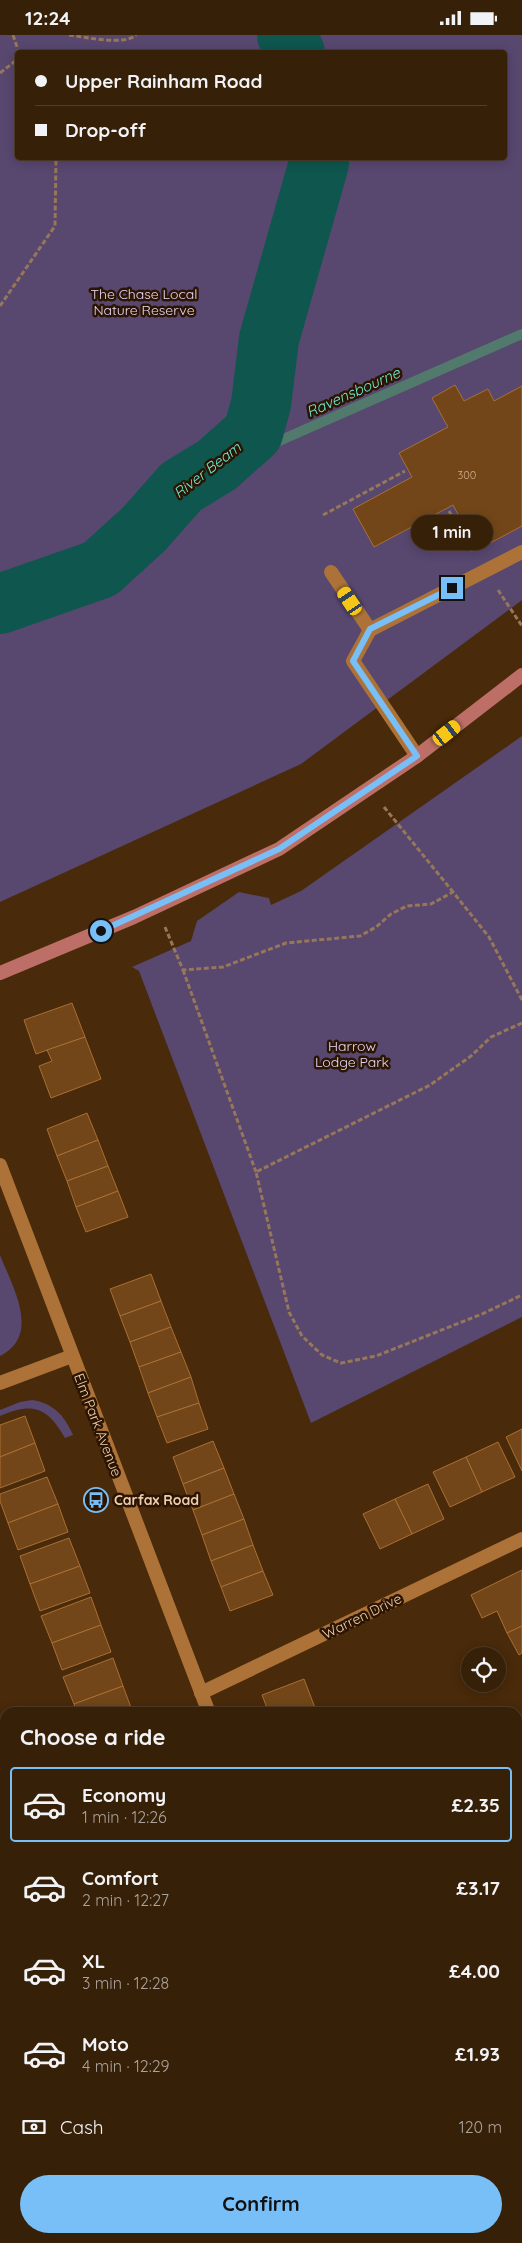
<!DOCTYPE html>
<html lang="en">
<head>
<meta charset="utf-8">
<style>
  :root { --surface:#372008; --page:#422d16; --text:#f1f3f6; --muted:#aaa39c; --line:#513e29; --accent:#78bff7 }
  body { margin:0; font-family:Quicksand,sans-serif; background:var(--page); color:var(--text); height:100vh; display:flex; flex-direction:column; font-size:19px; white-space:nowrap }
  * { box-sizing:border-box; margin:0 }
  p { font-size:16px; color:var(--muted) }
  .icon { flex:none; width:28px; height:28px; fill:none; stroke:currentColor; stroke-width:2; stroke-linecap:round; stroke-linejoin:round }
  .map { position:relative; flex:1; overflow:hidden }
  .side { position:absolute; left:0px; top:1672px; width:522px; height:536px; display:flex; flex-direction:column; background:var(--surface); border-radius:15px 15px 0 0; box-shadow:0 2px 12px #0003,0 0 0 1px var(--line) }
  .side>* { flex:none }
  .hud { position:absolute; left:15px; top:15px; width:492px; height:110px; border-radius:5px; box-shadow:0 2px 12px #0003,0 0 0 1px var(--line); display:grid; align-content:center; height:110px; padding:0 20px; background:var(--surface) }
  .tools { position:absolute; left:461px; top:1612px; display:grid; gap:10px }
  .tools a { display:grid; place-items:center; width:45px; height:45px; border-radius:50%; background:var(--surface); box-shadow:0 2px 12px #0003,0 0 0 1px var(--line); font-size:25px }
  .end { position:absolute; width:22px; height:22px; margin:-11px; border:6px solid #78bff7; background:#111; box-shadow:0 0 0 2px #111 }
  .from { border-radius:50% }
  .bubble { position:absolute; height:35px; border-radius:18px; background:var(--surface); box-shadow:0 2px 12px #0003,0 0 0 1px var(--line); font-size:16px; font-weight:700; line-height:35px; text-align:center }
  .car { position:absolute; width:15px; height:30px; margin:-15px -8px; border-radius:6px; box-shadow:0 0 4px 1px #0007; background:linear-gradient(#f5c518 24%,#345 0 40%,#f5c518 0 76%,#345 0 86%,#f5c518 0) }
  .hud b { display:flex; align-items:center; gap:18px; height:48px; font-size:19px }
  .hud b+b { border-top:1px solid var(--line) }
  .hud i { width:12px; height:12px; background:var(--text) }
  ul { padding:0; list-style:none }
  li { display:flex; align-items:center; gap:15px; height:75px; margin:0 10px 8px; padding:0 10px; border:2px solid transparent; border-radius:5px }
  li div { flex:1 }
  li b { display:block; font-size:19px }
  li em { font-style:normal; font-weight:700 }
  li.current { border-color:var(--accent) }
  li>.icon { width:45px; height:45px; stroke-width:1.5 }
  h2 { padding:0 20px; font-size:22px; line-height:60px }
  .pay { display:flex; align-items:center; gap:12px; height:55px; padding:0 20px; font-size:19px }
  .pay p { margin-inline-start:auto }
  .action { display:flex; gap:10px; margin-top:auto; padding:10px 20px }
  .action a { flex:1; height:58px; border-radius:30px; background:var(--accent); color:#111; font-size:20px; font-weight:700; line-height:58px; text-align:center }
  .status { display:flex; justify-content:space-between; align-items:center; height:35px; padding:0 25px; background:var(--surface); direction:ltr }
  .status svg { height:14px; fill:currentColor }
  .map>svg:first-child { display:block }
</style>
</head>
<body>
<div class="status"><b>12:24</b><svg viewBox="0 0 49 12"><path d="M0 12V9h3v3zM5 12V6h3v6zM10 12V3h3v9zM15 12V0h3v12zM26 1h20v11H26zM47 4h2v5h-2z"/></svg></div>
<div class="map">
<svg width="522" height="2208" viewBox="0 0 522 2208">
  <rect width="100%" height="100%" fill="#492a0a"/>
  <g fill="#58476f" fill-rule="evenodd">
    <path d="M0,0H522V565L301,729L0,867ZM18,18H505V122H18Z"/>
    <polygon points="522,701 522,1282 311,1388 139,936 132,932 191,906 197,886 239,857 269,863 271,870 301,856"/>
    <path d="M0,1220C12,1251 42,1300 0,1321Z"/>
    <path d="M32,1365C53,1368 65,1381 73,1400L65,1403C47,1372 33,1367 0,1381V1375L20,1367Z"/>
    <polygon points="0,1796 5,1807 5,1882 0,1880"/>
  </g>
  <g fill="none" stroke-linecap="round" stroke-linejoin="round">
    <polyline stroke="#517a6c" stroke-width="10" points="197,442 522,299"/>
    <g stroke="#0e564e" stroke-width="60">
      <polyline points="287,0 295,18"/>
      <polyline points="0,569 100,534 144,494 181,452 217,430 253,398 261,369 269,304 319,128 318,122"/>
    </g>
  </g>
  <g fill="#724618" stroke="#aa6f34">
    <polygon points="455,350 464,366 488,354 494,366 522,351 522,491 477,515 453,470 374,512 353,474 412,442 399,418 448,392 432,363"/>
    <polygon points="72,968 85,1002 36,1019 24,985"/>
    <polygon points="85,1002 101,1044 51,1063 39,1031 52,1026 47,1015"/>
    <polygon points="87,1078 98,1105 57,1121 47,1094"/>
    <polygon points="98,1105 108,1131 67,1146 57,1121"/>
    <polygon points="108,1131 118,1156 76,1172 67,1146"/>
    <polygon points="118,1156 128,1182 86,1197 76,1172"/>
    <polygon points="151,1239 161,1266 120,1281 110,1254"/>
    <polygon points="161,1266 171,1292 130,1307 120,1281"/>
    <polygon points="171,1292 181,1317 139,1332 130,1307"/>
    <polygon points="181,1317 191,1342 148,1358 139,1332"/>
    <polygon points="191,1342 199,1368 157,1382 148,1358"/>
    <polygon points="199,1368 208,1394 167,1408 157,1382"/>
    <polygon points="25,1381 35,1408 0,1422 0,1390"/>
    <polygon points="522,1394 522,1436 506,1402"/>
    <polygon points="213,1406 224,1433 183,1449 173,1422"/>
    <polygon points="498,1407 515,1442 482,1457 466,1422"/>
    <polygon points="35,1408 45,1436 0,1453 0,1422"/>
    <polygon points="466,1422 482,1457 450,1472 433,1437"/>
    <polygon points="224,1433 234,1459 193,1475 183,1449"/>
    <polygon points="47,1442 58,1469 8,1488 0,1466 0,1459"/>
    <polygon points="428,1449 444,1484 412,1499 395,1464"/>
    <polygon points="234,1459 244,1484 202,1500 193,1475"/>
    <polygon points="395,1464 412,1499 380,1514 363,1479"/>
    <polygon points="58,1469 68,1497 18,1515 8,1488"/>
    <polygon points="244,1484 253,1510 211,1526 202,1500"/>
    <polygon points="69,1503 80,1531 30,1549 20,1521"/>
    <polygon points="253,1510 263,1536 221,1552 211,1526"/>
    <polygon points="80,1531 90,1558 40,1576 30,1549"/>
    <polygon points="522,1535 522,1591 507,1598 497,1576 482,1583 471,1560"/>
    <polygon points="263,1536 273,1560 230,1576 221,1552"/>
    <polygon points="91,1562 101,1590 52,1608 41,1581"/>
    <polygon points="101,1590 111,1617 62,1635 52,1608"/>
    <polygon points="522,1591 522,1618 519,1620 507,1598"/>
    <polygon points="113,1623 123,1651 74,1669 63,1642"/>
    <polygon points="304,1644 317,1678 269,1678 262,1660"/>
    <polygon points="123,1651 133,1678 77,1678 74,1669"/>
    <polygon points="2,1923 5,1926 5,1957 0,1962 0,1926"/>
    <polygon points="5,1957 5,1988 0,1983 0,1962"/>
    <polygon points="0,2028 5,2033 5,2069 3,2071 0,2067"/>
    <polygon points="518,2127 522,2135 522,2151 518,2154"/>
    <polygon points="522,2151 522,2184 518,2187 518,2154"/>
    <polygon points="522,2184 522,2208 510,2208 507,2204 518,2204 518,2187"/>
    <polygon points="321,2204 366,2204 368,2207 324,2208"/>
  </g>
  <g fill="none" stroke-linecap="round" stroke-linejoin="round">
    <g stroke="#977759" stroke-width="3" stroke-dasharray="5 2.5" stroke-linecap="butt">
      <polyline points="13,0 19,18"/>
      <path d="M69,0C85,2 124,11 136,0"/>
      <polyline points="0,38 18,24"/>
      <polyline points="0,271 55,191 56,122"/>
      <polyline points="449,476 473,516"/>
      <polyline points="323,480 405,436"/>
      <polyline points="498,555 522,591"/>
      <polyline points="384,772 453,857"/>
      <polyline points="165,892 183,935 223,932 286,908 360,901 376,892 391,879 407,871 431,869 453,857 489,902 522,965"/>
      <polyline points="183,935 256,1137"/>
      <polyline points="522,988 491,1002 471,1021 430,1050 256,1137 289,1277 302,1301 322,1320 341,1328 376,1321 482,1279 522,1260"/>
      <polyline points="0,1873 5,1874"/>
    </g>
    <g stroke="#ad7237" stroke-width="14">
      <polyline points="331,537 370,595"/>
      <polyline points="417,721 353,626 370,595 522,517"/>
    </g>
    <g stroke="#ad7237" stroke-width="14">
      <polyline points="0,1348 72,1321"/>
      <polyline points="201,1658 522,1504"/>
      <polyline points="0,1722 5,1735"/>
      <polyline points="0,2165 5,2160"/>
      <polyline points="85,2204 89,2208"/>
      <polyline points="239,2208 243,2204"/>
    </g>
    <g stroke="#ad7237" stroke-width="14">
      <polyline points="0,1130 209,1678"/>
      <polyline points="442,2204 444,2208"/>
    </g>
    <polyline stroke="#bd6e66" stroke-width="14" points="0,938 134,882 279,814 417,721 522,640"/>
  </g>
  <g fill="none" stroke-linecap="round" stroke-linejoin="round">
    <polyline stroke="#78bff7" stroke-width="6" points="101,896 279,814 417,721 353,626 370,594 452,553"/>
  </g>
  <defs>
    <symbol id="bus-ring" viewBox="-11 -11 22 22"><circle r="9.5" fill="#2b1400" stroke="#78bff7" stroke-width="1.5"/><path d="M-5-6H5V4H4V6H2V4H-2V6H-4V4H-5ZM-3.5-4V0h7V-4ZM-3.5 1.2v1.5H-2V1.2ZM2 1.2v1.5H3.5V1.2Z" fill="#78bff7"/></symbol>
  </defs>
  <g fill-rule="evenodd">
    <use href="#bus-ring" x="82" y="1451" width="28" height="28"/>
  </g>
  <g text-anchor="middle" dominant-baseline="central" stroke-width="5" stroke-linejoin="round" paint-order="stroke">
    <g font-size="11" fill="#cfac8c">
      <text x="467" y="440">300</text>
    </g>
    <g font-size="14" fill="#e5d8f9" stroke="#2b1400">
      <text x="144" y="259">The Chase Local<tspan x="144" dy="16">Nature Reserve</tspan></text>
      <text x="352" y="1011">Harrow<tspan x="352" dy="16">Lodge Park</tspan></text>
    </g>
    <g font-size="14" fill="#eeceb2" stroke="#2b1400">
      <text transform="translate(98 1390) rotate(69)">Elm Park Avenue</text>
      <text transform="translate(362 1581) rotate(-26)">Warren Drive</text>
    </g>
    <g font-size="14" font-weight="bold" fill="#eeceb2" stroke="#2b1400" text-anchor="start">
      <text x="114" y="1465">Carfax Road</text>
    </g>
    <g font-size="15" font-style="italic" fill="#6fecdb" stroke="#2b1400">
      <text transform="translate(353 357) rotate(-24)">Ravensbourne</text>
      <text transform="translate(207 435) rotate(-38)">River Beam</text>
    </g>
  </g>
</svg>
<div class="tools">
<a><svg class="icon" aria-label="locate" viewBox="0 0 24 24"><circle cx="12" cy="12" r="6"/><path d="M12 2v4M12 18v4M2 12h4M18 12h4"/></svg></a>
</div>
<i class="end from" style="left:101px;top:896px"></i>
<i class="end" style="left:452px;top:553px"></i>
<div class="bubble" style="left:411px;top:480px;width:82px">1 min</div>
<i class="car" style="left:350px;top:566px;rotate:326deg"></i>
<i class="car" style="left:447px;top:698px;rotate:52deg"></i>
<div class="hud">
<b><i class="from"></i>Upper Rainham Road</b>
<b><i></i>Drop-off</b>
</div>
<section class="side">
<h2>Choose a ride</h2>
<ul>
<li class="current"><svg class="icon" aria-label="car" viewBox="0 0 24 24"><path d="M5 17H2v-5l4-1 3-4h7l3 4 3 1v5h-3M9 17h6M6 11h13"/><circle cx="7" cy="17" r="2"/><circle cx="17" cy="17" r="2"/></svg><div><b>Economy</b><p>1 min · 12:26</p></div><em>£2.35</em></li>
<li><svg class="icon" aria-label="car" viewBox="0 0 24 24"><path d="M5 17H2v-5l4-1 3-4h7l3 4 3 1v5h-3M9 17h6M6 11h13"/><circle cx="7" cy="17" r="2"/><circle cx="17" cy="17" r="2"/></svg><div><b>Comfort</b><p>2 min · 12:27</p></div><em>£3.17</em></li>
<li><svg class="icon" aria-label="car" viewBox="0 0 24 24"><path d="M5 17H2v-5l4-1 3-4h7l3 4 3 1v5h-3M9 17h6M6 11h13"/><circle cx="7" cy="17" r="2"/><circle cx="17" cy="17" r="2"/></svg><div><b>XL</b><p>3 min · 12:28</p></div><em>£4.00</em></li>
<li><svg class="icon" aria-label="car" viewBox="0 0 24 24"><path d="M5 17H2v-5l4-1 3-4h7l3 4 3 1v5h-3M9 17h6M6 11h13"/><circle cx="7" cy="17" r="2"/><circle cx="17" cy="17" r="2"/></svg><div><b>Moto</b><p>4 min · 12:29</p></div><em>£1.93</em></li>
</ul>
<div class="pay"><svg class="icon" aria-label="cash" viewBox="0 0 24 24"><path d="M3 7h18v10H3z"/><circle cx="12" cy="12" r="2"/></svg>Cash<p>120 m</p></div>
<div class="action"><a>Confirm</a></div>
</section>
</div>
</body>
</html>
